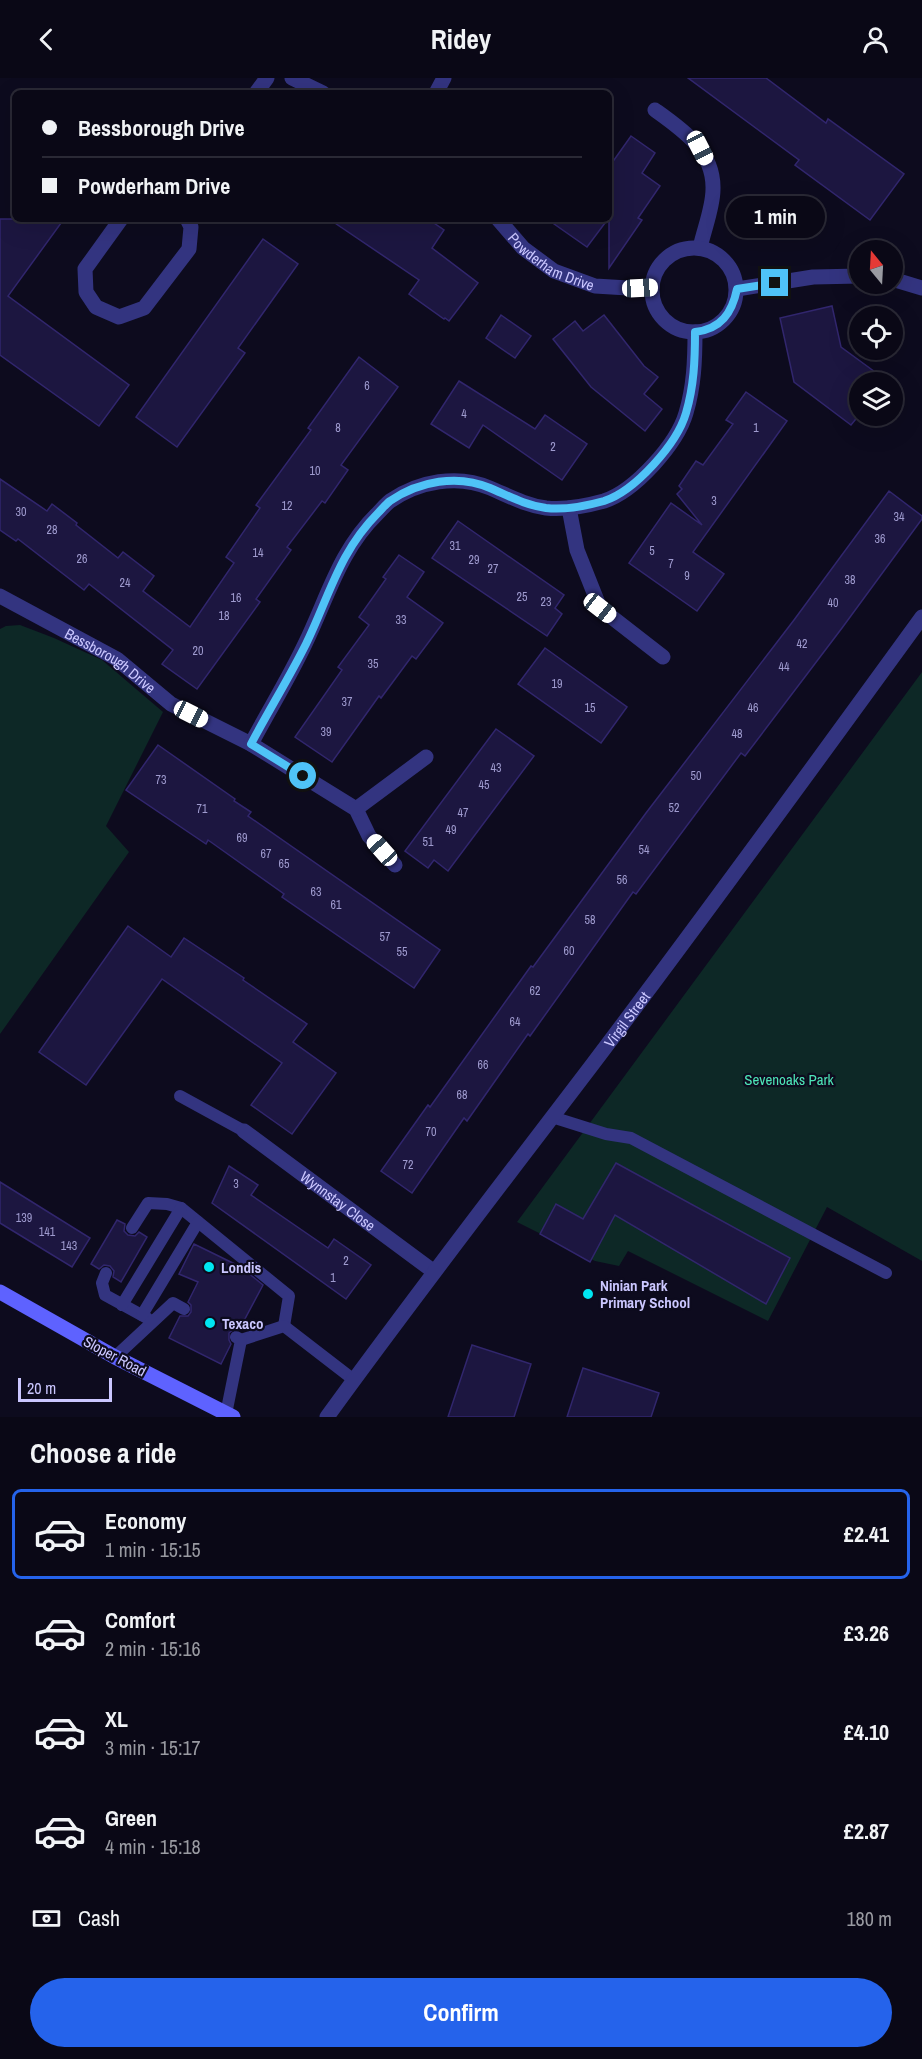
<!DOCTYPE html>
<html lang="en">
<head>
<meta charset="utf-8">
<style>
  :root { --surface:#0a0816; --page:#13111f; --text:#f1f3f6; --muted:#999aa1; --line:#2a2935; --accent:#2563eb }
  body { margin:0; font-family:"Archivo Narrow",sans-serif; background:var(--page); color:var(--text); height:100vh; display:flex; flex-direction:column; font-size:22px; white-space:nowrap }
  * { box-sizing:border-box; margin:0 }
  p { font-size:20px; color:var(--muted) }
  .icon { flex:none; width:33px; height:33px; fill:none; stroke:currentColor; stroke-width:2; stroke-linecap:round; stroke-linejoin:round }
  .map { position:relative; height:1339px; overflow:hidden }
  .panel { display:flex; flex-direction:column; background:var(--surface); flex:1 }
  .panel>* { flex:none }
  .banner { position:absolute; left:12px; top:12px; width:600px; height:132px; border-radius:9px; box-shadow:0 6px 24px #0002,0 0 0 2px var(--line); display:grid; align-content:center; height:132px; padding:0 30px; background:var(--surface) }
  .needle { width:39px; rotate:342deg }
  .buttons { position:absolute; left:849px; top:162px; display:grid; gap:12px }
  .buttons a { display:grid; place-items:center; width:54px; height:54px; border-radius:50%; background:var(--surface); box-shadow:0 6px 24px #0002,0 0 0 2px var(--line); font-size:30px }
  .scale { position:absolute; left:18px; bottom:15px; width:94px; box-sizing:border-box; padding-left:6px; border:3px solid #cbc7ff; border-top:0; font-size:16px; line-height:21px; white-space:nowrap; color:#cbc7ff; -webkit-text-stroke:4px #0d0b1e; paint-order:stroke }
  .end { position:absolute; width:27px; height:27px; margin:-14px; border:8px solid #4fc3f7; background:#111; box-shadow:0 0 0 3px #111 }
  .from { border-radius:50% }
  .bubble { position:absolute; height:42px; border-radius:21px; background:var(--surface); box-shadow:0 6px 24px #0002,0 0 0 2px var(--line); font-size:20px; font-weight:700; line-height:42px; text-align:center }
  .car { position:absolute; width:18px; height:36px; margin:-18px -9px; border-radius:8px; box-shadow:0 0 4px 2px #0007; background:linear-gradient(#fff 24%,#345 0 40%,#fff 0 76%,#345 0 86%,#fff 0) }
  .banner b { display:flex; align-items:center; gap:21px; height:57px; font-size:22px }
  .banner b+b { border-top:2px solid var(--line) }
  .banner i { width:15px; height:15px; background:var(--text) }
  ul { padding:0; list-style:none }
  li { display:flex; align-items:center; gap:18px; height:90px; margin:0 12px 9px; padding:0 18px; border:3px solid transparent; border-radius:9px }
  li div { flex:1 }
  li b { display:block; font-size:22px }
  li em { font-style:normal; font-weight:700 }
  li.on { border-color:var(--accent) }
  li>.icon { width:54px; height:54px; stroke-width:1.5 }
  h2 { padding:0 30px; font-size:27px; line-height:72px }
  .pay { display:flex; align-items:center; gap:15px; height:66px; padding:0 30px; font-size:22px }
  .pay p { margin-inline-start:auto }
  .action { display:flex; gap:12px; margin-top:auto; padding:12px 30px }
  .action a { flex:1; height:69px; border-radius:36px; background:var(--accent); color:#fff; font-size:24px; font-weight:700; line-height:69px; text-align:center }
  header { display:flex; justify-content:space-between; align-items:center; height:78px; padding:0 30px; background:var(--surface); font-size:27px; font-weight:700 }
  .map>svg:first-child { display:block }
</style>
</head>
<body>
<header><svg class="icon" aria-label="back" viewBox="0 0 24 24"><path d="M15 5l-7 7 7 7"/></svg>Ridey<svg class="icon" aria-label="person" viewBox="0 0 24 24"><circle cx="12" cy="8" r="4"/><path d="M4 21q1-7 8-7t8 7"/></svg></header>
<div class="map">
<svg width="922" height="1339" viewBox="0 0 922 1339">
  <rect width="100%" height="100%" fill="#0d0b1e"/>
  <g fill="#0d2826">
    <polygon points="20,547 54,560 102,582 163,634 106,748 129,774 0,956 0,551 6,548"/>
    <polygon points="922,594 922,1183 827,1129 768,1243 628,1173 619,1188 595,1183 517,1144"/>
  </g>
  <g fill="#1c1640" stroke="#31266d" stroke-width="1.5">
    <polygon points="688,0 766,0 826,45 828,41 904,96 870,142 795,87 799,82"/>
    <polygon points="631,58 655,75 642,95 660,108 638,140 642,142 609,190 609,89"/>
    <polygon points="0,141 64,141 8,218 129,307 99,348 0,277"/>
    <polygon points="329,141 428,141 444,152 432,170 478,205 449,243 445,240 444,241 409,216 419,202"/>
    <polygon points="547,141 608,141 587,169"/>
    <polygon points="263,161 298,186 238,270 245,275 177,369 136,339"/>
    <polygon points="832,228 841,269 886,302 884,304 860,304 860,336 851,347 794,304 780,240"/>
    <polygon points="501,237 531,258 515,280 486,260"/>
    <polygon points="604,237 644,288 658,299 644,316 662,331 645,353 591,309 553,261 575,243 583,253"/>
    <polygon points="359,279 398,309 341,387 348,392 325,425 322,423 287,469 291,472 256,521 260,524 197,611 162,586 173,572 89,506 84,512 18,461 16,463 0,452 0,401 47,433 52,426 77,445 76,447 118,480 123,474 154,498 143,513 190,549 234,485 226,479 260,430 256,427 311,352 308,350"/>
    <polygon points="459,303 535,351 545,337 587,366 562,402 483,347 469,370 431,346"/>
    <polygon points="746,314 787,343 693,474 724,496 697,533 629,485 671,425 702,447 677,416 682,411 679,408 696,383 703,387 733,346 726,342"/>
    <polygon points="889,413 922,438 922,441 842,550 745,678 741,675 636,816 633,814 530,958 528,956 467,1043 464,1040 412,1115 381,1093 428,1027 430,1029 531,888 533,889 646,735 794,542"/>
    <polygon points="458,443 564,517 555,530 562,536 547,558 432,480"/>
    <polygon points="399,477 424,494 407,519 443,545 416,581 412,578 381,620 379,618 332,684 295,659 342,592 338,589 369,547 359,539 386,501 383,499"/>
    <polygon points="545,570 627,629 601,665 518,606"/>
    <polygon points="496,651 534,678 448,793 434,782 428,790 405,773"/>
    <polygon points="158,667 235,721 234,723 251,734 248,738 440,872 414,910 282,819 284,816 208,762 206,766 126,712"/>
    <polygon points="128,848 171,879 184,860 244,900 243,902 307,946 293,964 336,995 292,1056 251,1027 282,985 162,901 86,1007 39,974"/>
    <polygon points="616,1085 790,1180 766,1226 615,1137 590,1184 540,1156 556,1126 583,1141"/>
    <polygon points="229,1088 258,1107 251,1117 328,1170 334,1161 371,1187 346,1221 212,1125"/>
    <polygon points="0,1104 90,1160 72,1189 0,1145"/>
    <polygon points="117,1142 125,1146 124,1153 128,1157 135,1158 139,1154 147,1159 121,1204 113,1199 114,1193 110,1188 104,1187 99,1191 91,1186"/>
    <polygon points="194,1166 241,1189 263,1207 239,1252 233,1252 229,1255 229,1262 231,1266 221,1286 169,1260 180,1238 188,1238 191,1234 191,1227 188,1224 198,1204 179,1196"/>
    <polygon points="472,1267 531,1286 514,1339 448,1339"/>
    <polygon points="583,1290 659,1315 651,1339 567,1339"/>
  </g>
  <g fill="none" stroke-linecap="round" stroke-linejoin="round">
    <g stroke="#333480" stroke-width="12">
      <polyline points="180,1018 244,1053"/>
      <polyline points="552,1039 606,1056 631,1060 886,1195"/>
      <polyline points="132,1150 148,1125 167,1126 181,1130 289,1218 284,1248"/>
      <polyline points="106,1195 102,1205 105,1217 147,1240"/>
      <polyline points="122,1227 181,1130"/>
      <polyline points="142,1237 198,1144"/>
      <polyline points="241,1262 284,1248 354,1302"/>
      <polyline points="115,1279 173,1225 184,1231"/>
      <polyline points="226,1336 241,1262 236,1259"/>
    </g>
    <g stroke="#333480" stroke-width="15">
      <polyline points="292,0 323,15"/>
      <polyline points="256,15 267,0"/>
      <polyline points="436,15 444,0"/>
      <path d="M655,32C683,52 714,73 713,111C713,130 704,151 700,170"/>
      <polyline points="121,141 85,191 86,214 96,229 119,239 144,230 189,171 191,149 187,141"/>
      <path id="s1" d="M498,141L523,170L554,193L595,208L628,210L652,209"/>
      <circle cx="694" cy="212" r="42"/>
      <polyline points="892,201 922,210"/>
      <polyline points="737,211 813,199 860,198"/>
      <polyline points="569,430 577,472 600,530 663,579"/>
      <path id="s2" d="M0,518L117,581L171,626L251,666L356,731L369,758L395,787"/>
      <path d="M251,666C269,632 289,600 305,566C328,519 339,473 378,435C382,431 386,426 390,423C419,403 458,396 490,410C509,418 525,427 546,430C564,432 586,428 604,423C635,413 677,366 686,335C694,308 695,282 695,254"/>
      <polyline points="356,731 426,679"/>
      <path id="s3" d="M244,1053L433,1193"/>
      <path id="s4" d="M327,1339C413,1220 503,1104 592,987C704,839 813,689 922,539"/>
    </g>
    <polyline stroke="#5e62ff" stroke-width="15" points="0,1214 115,1279 233,1339"/>
  </g>
  <g fill="none" stroke-linecap="round" stroke-linejoin="round">
    <path stroke="#4fc3f7" stroke-width="8" d="M303,698L251,666C269,632 289,600 306,566C329,519 339,474 378,435C382,431 386,426 390,423C419,403 458,396 490,410C509,418 525,427 546,430C564,432 586,428 604,423C635,413 677,366 686,335C694,308 695,282 695,254C721,251 732,235 737,211L775,205"/>
  </g>
  <g fill="#00e6f2" stroke="#0d0b1e" stroke-width="2">
    <circle cx="209" cy="1189" r="6"/>
    <circle cx="588" cy="1216" r="6"/>
    <circle cx="210" cy="1245" r="6"/>
  </g>
  <g text-anchor="middle" dominant-baseline="central" stroke-width="4.5" stroke-linejoin="round" paint-order="stroke">
    <g font-size="12" fill="#9f9bcf">
      <text x="367" y="308">6</text>
      <text x="464" y="336">4</text>
      <text x="338" y="350">8</text>
      <text x="756" y="350">1</text>
      <text x="553" y="369">2</text>
      <text x="315" y="393">10</text>
      <text x="714" y="423">3</text>
      <text x="287" y="428">12</text>
      <text x="21" y="434">30</text>
      <text x="899" y="439">34</text>
      <text x="52" y="452">28</text>
      <text x="880" y="461">36</text>
      <text x="455" y="468">31</text>
      <text x="652" y="473">5</text>
      <text x="258" y="475">14</text>
      <text x="82" y="481">26</text>
      <text x="474" y="482">29</text>
      <text x="671" y="486">7</text>
      <text x="493" y="491">27</text>
      <text x="687" y="498">9</text>
      <text x="850" y="502">38</text>
      <text x="125" y="505">24</text>
      <text x="522" y="519">25</text>
      <text x="236" y="520">16</text>
      <text x="546" y="524">23</text>
      <text x="833" y="525">40</text>
      <text x="224" y="538">18</text>
      <text x="401" y="542">33</text>
      <text x="802" y="566">42</text>
      <text x="198" y="573">20</text>
      <text x="373" y="586">35</text>
      <text x="784" y="589">44</text>
      <text x="557" y="606">19</text>
      <text x="347" y="624">37</text>
      <text x="590" y="630">15</text>
      <text x="753" y="630">46</text>
      <text x="326" y="654">39</text>
      <text x="737" y="656">48</text>
      <text x="496" y="690">43</text>
      <text x="696" y="698">50</text>
      <text x="161" y="702">73</text>
      <text x="484" y="707">45</text>
      <text x="674" y="730">52</text>
      <text x="202" y="731">71</text>
      <text x="463" y="735">47</text>
      <text x="451" y="752">49</text>
      <text x="242" y="760">69</text>
      <text x="428" y="764">51</text>
      <text x="644" y="772">54</text>
      <text x="266" y="776">67</text>
      <text x="284" y="786">65</text>
      <text x="622" y="802">56</text>
      <text x="316" y="814">63</text>
      <text x="336" y="827">61</text>
      <text x="590" y="842">58</text>
      <text x="385" y="859">57</text>
      <text x="569" y="873">60</text>
      <text x="402" y="874">55</text>
      <text x="535" y="913">62</text>
      <text x="515" y="944">64</text>
      <text x="483" y="987">66</text>
      <text x="462" y="1017">68</text>
      <text x="431" y="1054">70</text>
      <text x="408" y="1087">72</text>
      <text x="236" y="1106">3</text>
      <text x="24" y="1140">139</text>
      <text x="47" y="1154">141</text>
      <text x="69" y="1168">143</text>
      <text x="346" y="1183">2</text>
      <text x="333" y="1200">1</text>
    </g>
    <g font-size="15" fill="#cbc7ff" stroke="#0d0b1e">
      <text stroke="none"><textPath href="#s1" startOffset="70">Powderham Drive</textPath></text>
      <text stroke="none"><textPath href="#s2" startOffset="128">Bessborough Drive</textPath></text>
      <text stroke="none"><textPath href="#s4" startOffset="498">Virgil Street</textPath></text>
      <text stroke="none"><textPath href="#s3" startOffset="117">Wynnstay Close</textPath></text>
      <text transform="translate(115 1278) rotate(28)">Sloper Road</text>
    </g>
    <g font-size="15" fill="#4de5b7" stroke="#0d0b1e">
      <text x="789" y="1001">Sevenoaks Park</text>
    </g>
    <g font-size="15" font-weight="bold" fill="#cbc7ff" stroke="#0d0b1e" text-anchor="start">
      <text x="221" y="1189">Londis</text>
      <text x="600" y="1207">Ninian Park<tspan x="600" dy="17">Primary School</tspan></text>
      <text x="222" y="1245">Texaco</text>
    </g>
  </g>
</svg>
<div class="buttons">
<a><svg class="needle" viewBox="-14 -14 28 28"><path d="M0-13l5 13h-10z" fill="#e53935"/><path d="M0 13l5-13h-10z" fill="#999aa1"/></svg></a>
<a><svg class="icon" aria-label="locate" viewBox="0 0 24 24"><circle cx="12" cy="12" r="6"/><path d="M12 2v4M12 18v4M2 12h4M18 12h4"/></svg></a>
<a><svg class="icon" aria-label="layers" viewBox="0 0 24 24"><path d="M12 4l9 5-9 5-9-5zM3 14l9 5 9-5"/></svg></a>
</div>
<div class="scale">20 m</div>
<i class="end from" style="left:303px;top:698px"></i>
<i class="end" style="left:775px;top:205px"></i>
<div class="bubble" style="left:726px;top:118px;width:99px">1 min</div>
<i class="car" style="left:700px;top:70px;rotate:153deg"></i>
<i class="car" style="left:640px;top:210px;rotate:87deg"></i>
<i class="car" style="left:600px;top:530px;rotate:128deg"></i>
<i class="car" style="left:191px;top:636px;rotate:117deg"></i>
<i class="car" style="left:382px;top:772px;rotate:318deg"></i>
<div class="banner">
<b><i class="from"></i>Bessborough Drive</b>
<b><i></i>Powderham Drive</b>
</div>
</div>
<section class="panel">
<h2>Choose a ride</h2>
<ul>
<li class="on"><svg class="icon" aria-label="car" viewBox="0 0 24 24"><path d="M5 17H2v-5l4-1 3-4h7l3 4 3 1v5h-3M9 17h6M6 11h13"/><circle cx="7" cy="17" r="2"/><circle cx="17" cy="17" r="2"/></svg><div><b>Economy</b><p>1 min · 15:15</p></div><em>£2.41</em></li>
<li><svg class="icon" aria-label="car" viewBox="0 0 24 24"><path d="M5 17H2v-5l4-1 3-4h7l3 4 3 1v5h-3M9 17h6M6 11h13"/><circle cx="7" cy="17" r="2"/><circle cx="17" cy="17" r="2"/></svg><div><b>Comfort</b><p>2 min · 15:16</p></div><em>£3.26</em></li>
<li><svg class="icon" aria-label="car" viewBox="0 0 24 24"><path d="M5 17H2v-5l4-1 3-4h7l3 4 3 1v5h-3M9 17h6M6 11h13"/><circle cx="7" cy="17" r="2"/><circle cx="17" cy="17" r="2"/></svg><div><b>XL</b><p>3 min · 15:17</p></div><em>£4.10</em></li>
<li><svg class="icon" aria-label="car" viewBox="0 0 24 24"><path d="M5 17H2v-5l4-1 3-4h7l3 4 3 1v5h-3M9 17h6M6 11h13"/><circle cx="7" cy="17" r="2"/><circle cx="17" cy="17" r="2"/></svg><div><b>Green</b><p>4 min · 15:18</p></div><em>£2.87</em></li>
</ul>
<div class="pay"><svg class="icon" aria-label="cash" viewBox="0 0 24 24"><path d="M3 7h18v10H3z"/><circle cx="12" cy="12" r="2"/></svg>Cash<p>180 m</p></div>
<div class="action"><a>Confirm</a></div>
</section>
</body>
</html>
